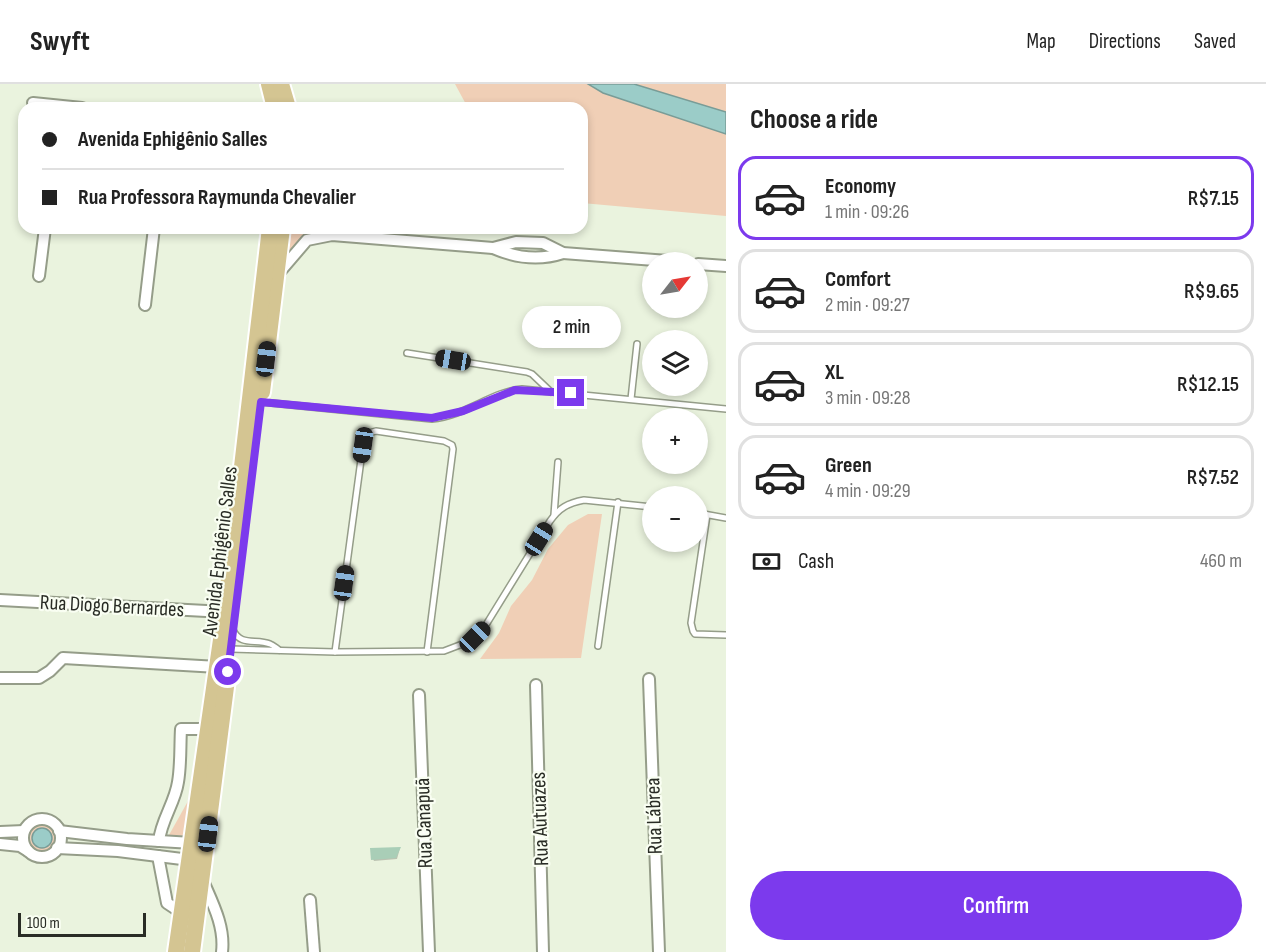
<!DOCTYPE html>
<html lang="en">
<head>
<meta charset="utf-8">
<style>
  :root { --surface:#fff; --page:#f6f6f6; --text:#222; --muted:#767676; --line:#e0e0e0; --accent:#7c3aed }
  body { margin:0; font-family:"Sofia Sans Condensed",sans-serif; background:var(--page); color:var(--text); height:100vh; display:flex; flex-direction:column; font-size:22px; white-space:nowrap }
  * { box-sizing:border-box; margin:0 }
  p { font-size:20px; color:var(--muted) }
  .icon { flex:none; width:33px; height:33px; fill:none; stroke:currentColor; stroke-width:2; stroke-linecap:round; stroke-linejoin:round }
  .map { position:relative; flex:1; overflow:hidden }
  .side { display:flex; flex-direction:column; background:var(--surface); width:540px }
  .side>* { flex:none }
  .banner { position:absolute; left:18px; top:18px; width:570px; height:132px; border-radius:18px; box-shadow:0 3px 9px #0003; display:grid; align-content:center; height:132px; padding:0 24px; background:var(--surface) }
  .needle { width:39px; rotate:59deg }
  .fabs { position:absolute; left:642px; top:168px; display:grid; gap:12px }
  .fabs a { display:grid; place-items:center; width:66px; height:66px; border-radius:50%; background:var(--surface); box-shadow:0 3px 9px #0003; font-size:30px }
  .scale { position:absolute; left:18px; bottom:15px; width:128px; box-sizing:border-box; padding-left:6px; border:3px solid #292c25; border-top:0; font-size:16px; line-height:21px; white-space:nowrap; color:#292c25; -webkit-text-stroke:4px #f9fef2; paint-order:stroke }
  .end { position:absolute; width:27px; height:27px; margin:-14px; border:8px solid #7c3aed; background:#fff; box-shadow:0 0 0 3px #fff }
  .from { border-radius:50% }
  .bubble { position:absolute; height:42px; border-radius:21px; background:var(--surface); box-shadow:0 3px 9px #0003; font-size:20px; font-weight:600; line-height:42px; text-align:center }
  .car { position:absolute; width:18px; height:36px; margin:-18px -9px; border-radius:8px; box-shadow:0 0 4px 2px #0007; background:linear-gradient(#222 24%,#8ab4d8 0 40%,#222 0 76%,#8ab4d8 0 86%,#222 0) }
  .banner b { display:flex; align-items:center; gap:21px; height:57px; font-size:22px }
  .banner b+b { border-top:2px solid var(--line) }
  .banner i { width:15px; height:15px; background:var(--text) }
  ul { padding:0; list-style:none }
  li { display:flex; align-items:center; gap:18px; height:84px; margin:0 12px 9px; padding:0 12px; border:3px solid var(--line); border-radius:18px }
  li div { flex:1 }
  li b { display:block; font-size:22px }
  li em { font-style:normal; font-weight:600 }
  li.active { border-color:var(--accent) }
  li>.icon { width:54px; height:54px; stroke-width:1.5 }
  h2 { padding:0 24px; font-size:27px; line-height:72px }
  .pay { display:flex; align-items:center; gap:15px; height:66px; padding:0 24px; font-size:22px }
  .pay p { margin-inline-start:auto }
  .primary-button { display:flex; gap:12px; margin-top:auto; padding:12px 24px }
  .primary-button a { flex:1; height:69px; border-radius:36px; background:var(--accent); color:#fff; font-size:24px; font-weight:600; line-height:69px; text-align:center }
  header { display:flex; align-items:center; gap:36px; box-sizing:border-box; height:84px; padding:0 30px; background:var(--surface); border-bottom:2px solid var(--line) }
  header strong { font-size:28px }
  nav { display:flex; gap:33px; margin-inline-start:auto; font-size:21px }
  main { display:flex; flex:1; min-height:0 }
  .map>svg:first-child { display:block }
</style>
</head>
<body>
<header>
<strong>Swyft</strong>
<nav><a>Map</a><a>Directions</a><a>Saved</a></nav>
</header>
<main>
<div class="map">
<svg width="726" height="868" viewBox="0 0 726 868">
  <rect width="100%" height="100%" fill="#eaf3de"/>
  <g fill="#f0cfb6">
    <polygon points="455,0 726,0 726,132 582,119 582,24 468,24"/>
    <polygon points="285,144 320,144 325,150 283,178"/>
    <polygon points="588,430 602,430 581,574 480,575 499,549 511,522 532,496 548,465 568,441"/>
    <polygon points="192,710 188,752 169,751"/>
    <circle cx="42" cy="754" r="15"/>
  </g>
  <g fill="#9bccc8" stroke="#799c97" stroke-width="1.5">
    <polygon points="588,0 634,0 726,28 726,50 603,9"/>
    <circle cx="42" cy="754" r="10"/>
  </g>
  <polygon fill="#0003" points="400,764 397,775 374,777 373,775"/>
  <polygon fill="#a9ceb7" points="401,763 396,774 371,776 370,764"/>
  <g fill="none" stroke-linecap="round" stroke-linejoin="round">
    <defs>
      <g id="lane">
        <polyline points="407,269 527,288 532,290 551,308"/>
        <polyline points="631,315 637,260"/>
        <path d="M261,318L432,335C465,332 493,307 522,305L726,325"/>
        <polyline points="698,429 726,434"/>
        <polyline points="554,431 558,378"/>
        <polyline points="707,431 691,539 693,547 695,550 726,551"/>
        <path d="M233,546C241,563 256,554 270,560C273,561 276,564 279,566"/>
        <polyline points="598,562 618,418"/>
        <path d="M231,565L335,568L444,567L465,559L484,544L550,437C559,424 568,419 584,416L652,423"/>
        <polyline points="335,568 363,361 369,349 376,347 444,357 452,361 453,365 427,568"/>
      </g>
      <g id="street">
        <polyline points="33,19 82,24"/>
        <polyline points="493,164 516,158 543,159 563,169 681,178"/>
        <polyline points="698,180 726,182"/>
        <path d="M277,191L307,156L332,151L493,164C516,174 539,177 563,169"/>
        <polyline points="39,192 45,144"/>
        <polyline points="145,221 154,144"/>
        <polyline points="0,516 225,528"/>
        <polyline points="0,594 39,594 50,587 63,574 218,583"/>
        <polyline points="649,595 659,868"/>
        <polyline points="536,601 543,868"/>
        <polyline points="419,611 429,868"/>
        <circle cx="42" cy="754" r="19"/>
        <polyline points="59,747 127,755 192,759"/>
        <polyline points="0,748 24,747"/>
        <path d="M159,757C161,736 175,719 178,698C181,681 180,662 181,645H209"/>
        <polyline points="0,760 20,762 28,767"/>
        <polyline points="57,764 118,767 190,776"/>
        <polyline points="158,772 167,819 182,829"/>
        <path d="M203,797C213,820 225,843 222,868"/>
        <polyline points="310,816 314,868"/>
      </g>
      <g id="primary">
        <polyline points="269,0 275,24"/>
        <polyline points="281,0 288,24"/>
        <polyline points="262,308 282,144"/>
        <polyline points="176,868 225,528 270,144"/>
        <polyline points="192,868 227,595"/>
      </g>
    </defs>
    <use href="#lane" stroke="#959d89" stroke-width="8"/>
    <use href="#street" stroke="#959d89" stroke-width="14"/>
    <use href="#primary" stroke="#fff" stroke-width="20"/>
    <use href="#lane" stroke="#fff" stroke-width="5"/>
    <use href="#street" stroke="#fff" stroke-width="10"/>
    <use href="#primary" stroke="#d4c592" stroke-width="16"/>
  </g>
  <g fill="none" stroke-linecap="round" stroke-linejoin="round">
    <polyline stroke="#7c3aed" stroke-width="8" points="228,588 261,318 432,334 463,327 515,306 571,309"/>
  </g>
  <g text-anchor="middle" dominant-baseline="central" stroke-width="4.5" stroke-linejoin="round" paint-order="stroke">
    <g font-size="21" fill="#292c25" stroke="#f9fef2">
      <text transform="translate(220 467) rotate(-83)">Avenida Ephigênio Salles</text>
      <text transform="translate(112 522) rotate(3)">Rua Diogo Bernardes</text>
      <text transform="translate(654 732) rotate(-92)">Rua Lábrea</text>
      <text transform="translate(540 735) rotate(-92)">Rua Autuazes</text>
      <text transform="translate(424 739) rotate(-92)">Rua Canapuã</text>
    </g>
  </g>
</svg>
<div class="fabs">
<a><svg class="needle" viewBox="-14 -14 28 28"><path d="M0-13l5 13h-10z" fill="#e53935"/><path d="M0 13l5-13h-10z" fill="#767676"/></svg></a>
<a><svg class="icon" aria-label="layers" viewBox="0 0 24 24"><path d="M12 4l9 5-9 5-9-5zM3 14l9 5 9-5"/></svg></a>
<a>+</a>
<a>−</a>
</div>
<div class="scale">100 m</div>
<i class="end from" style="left:228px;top:588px"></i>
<i class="end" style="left:571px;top:309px"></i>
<div class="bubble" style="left:522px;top:222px;width:99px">2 min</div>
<i class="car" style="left:266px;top:275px;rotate:7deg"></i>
<i class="car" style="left:453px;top:276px;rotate:279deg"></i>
<i class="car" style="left:363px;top:361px;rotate:188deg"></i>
<i class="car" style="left:539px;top:455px;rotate:32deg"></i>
<i class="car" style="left:344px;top:499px;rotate:8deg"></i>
<i class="car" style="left:475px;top:553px;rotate:45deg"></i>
<i class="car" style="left:208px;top:750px;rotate:7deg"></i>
<div class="banner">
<b><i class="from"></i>Avenida Ephigênio Salles</b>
<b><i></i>Rua Professora Raymunda Chevalier</b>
</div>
</div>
<section class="side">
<h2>Choose a ride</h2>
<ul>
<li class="active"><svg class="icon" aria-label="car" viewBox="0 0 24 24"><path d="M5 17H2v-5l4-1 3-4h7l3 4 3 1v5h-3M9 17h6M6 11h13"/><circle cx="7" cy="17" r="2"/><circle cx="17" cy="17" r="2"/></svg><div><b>Economy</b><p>1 min · 09:26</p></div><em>R$7.15</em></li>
<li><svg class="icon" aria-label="car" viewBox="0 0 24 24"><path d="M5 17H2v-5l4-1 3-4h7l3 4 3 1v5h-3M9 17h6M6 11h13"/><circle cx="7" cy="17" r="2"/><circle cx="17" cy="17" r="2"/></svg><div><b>Comfort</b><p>2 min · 09:27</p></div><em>R$9.65</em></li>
<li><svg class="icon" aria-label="car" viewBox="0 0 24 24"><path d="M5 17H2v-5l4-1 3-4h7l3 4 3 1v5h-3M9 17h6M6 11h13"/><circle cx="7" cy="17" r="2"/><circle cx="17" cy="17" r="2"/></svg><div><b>XL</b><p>3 min · 09:28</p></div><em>R$12.15</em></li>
<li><svg class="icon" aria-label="car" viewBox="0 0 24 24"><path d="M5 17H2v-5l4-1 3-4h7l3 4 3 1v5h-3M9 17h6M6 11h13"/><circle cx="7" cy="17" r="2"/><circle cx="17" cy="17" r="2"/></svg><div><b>Green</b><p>4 min · 09:29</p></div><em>R$7.52</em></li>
</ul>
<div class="pay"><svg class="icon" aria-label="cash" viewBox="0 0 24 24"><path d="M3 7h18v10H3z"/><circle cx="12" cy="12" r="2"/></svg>Cash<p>460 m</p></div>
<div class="primary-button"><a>Confirm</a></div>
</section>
</main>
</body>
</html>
